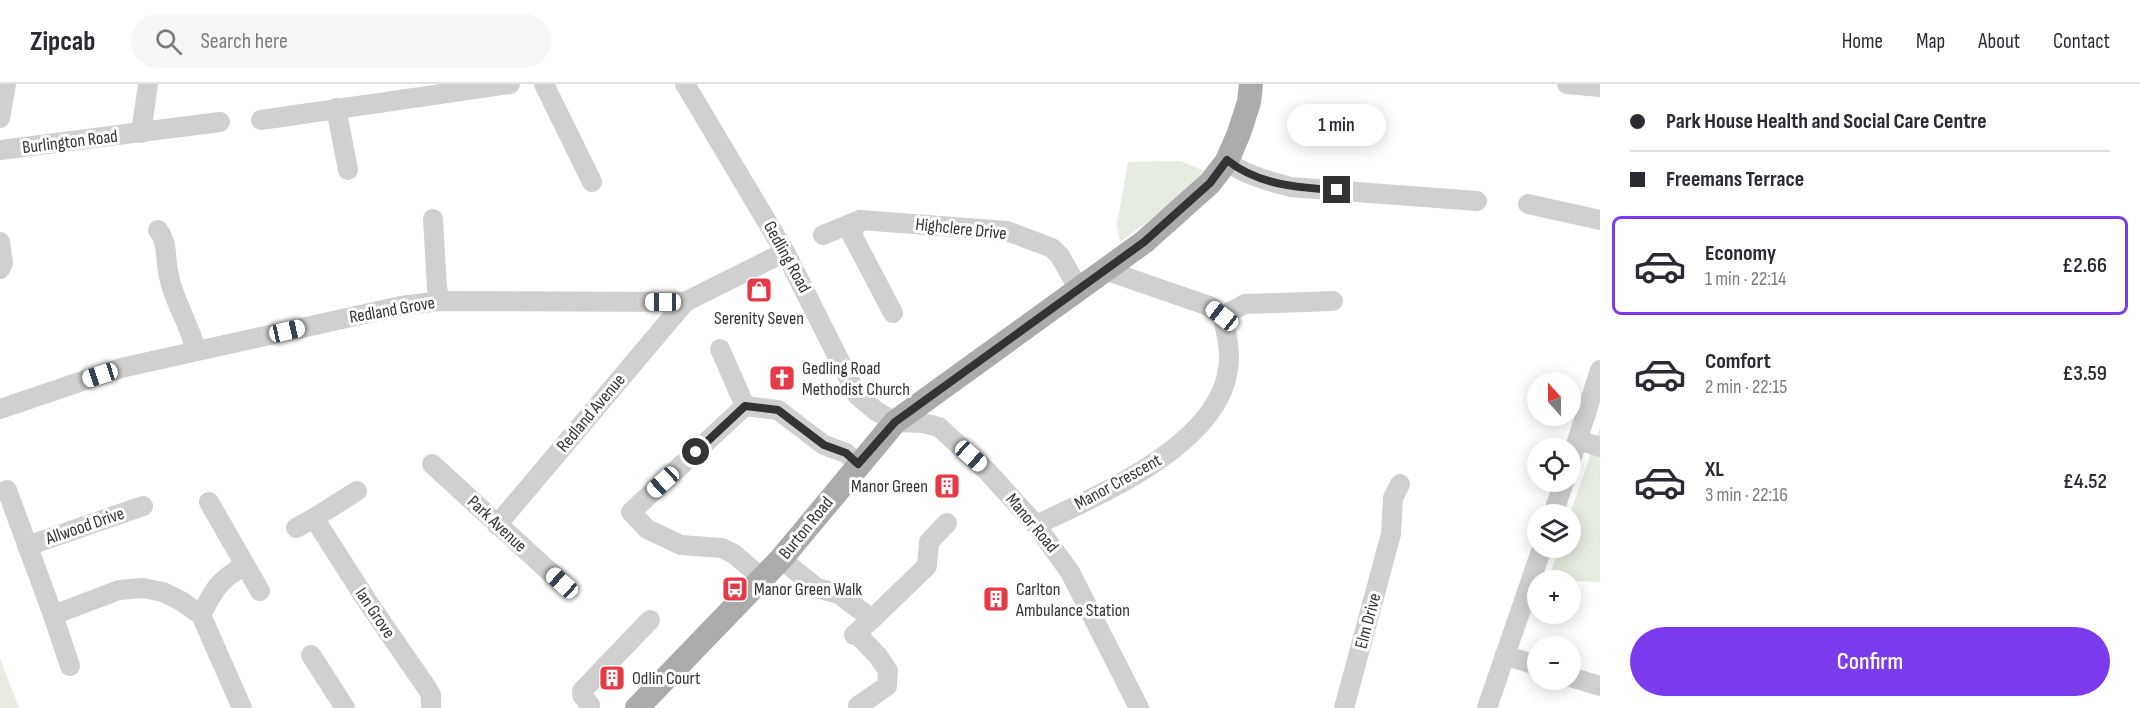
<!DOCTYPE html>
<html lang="en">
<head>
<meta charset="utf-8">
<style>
  :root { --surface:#fff; --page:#f7f7f7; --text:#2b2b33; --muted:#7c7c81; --line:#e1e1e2; --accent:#7c3aed }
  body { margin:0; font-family:"Sofia Sans Condensed",sans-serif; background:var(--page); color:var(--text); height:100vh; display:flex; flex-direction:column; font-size:22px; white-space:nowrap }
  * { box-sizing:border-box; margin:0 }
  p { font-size:20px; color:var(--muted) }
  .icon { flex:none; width:33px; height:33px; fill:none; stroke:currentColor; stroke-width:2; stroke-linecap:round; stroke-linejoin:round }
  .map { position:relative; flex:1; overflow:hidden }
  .sheet { display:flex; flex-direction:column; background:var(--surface); width:540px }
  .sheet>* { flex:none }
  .top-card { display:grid; align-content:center; height:132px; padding:0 30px; background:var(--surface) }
  .needle { width:39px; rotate:339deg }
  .fabs { position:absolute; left:1527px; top:288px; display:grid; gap:12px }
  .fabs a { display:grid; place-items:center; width:54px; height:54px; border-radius:50%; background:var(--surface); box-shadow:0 3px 15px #0003; font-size:30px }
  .end { position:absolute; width:27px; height:27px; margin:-14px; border:8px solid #333; background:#fff; box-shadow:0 0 0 3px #fff }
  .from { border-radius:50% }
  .bubble { position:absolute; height:42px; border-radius:21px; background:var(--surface); box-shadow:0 3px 15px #0003; font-size:20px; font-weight:600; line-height:42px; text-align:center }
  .car { position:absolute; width:18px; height:36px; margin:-18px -9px; border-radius:8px; box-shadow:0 0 4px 2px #0007; background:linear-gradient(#fff 24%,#345 0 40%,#fff 0 76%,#345 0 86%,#fff 0) }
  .top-card b { display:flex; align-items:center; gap:21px; height:57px; font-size:22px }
  .top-card b+b { border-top:2px solid var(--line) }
  .top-card i { width:15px; height:15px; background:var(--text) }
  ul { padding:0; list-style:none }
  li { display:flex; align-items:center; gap:18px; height:99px; margin:0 12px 9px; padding:0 18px; border:3px solid transparent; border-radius:9px }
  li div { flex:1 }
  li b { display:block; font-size:22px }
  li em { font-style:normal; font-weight:600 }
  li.current { border-color:var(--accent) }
  li>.icon { width:54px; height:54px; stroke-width:1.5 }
  .action { display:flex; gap:12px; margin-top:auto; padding:12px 30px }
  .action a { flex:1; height:69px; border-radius:36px; background:var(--accent); color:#fff; font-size:24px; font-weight:600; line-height:69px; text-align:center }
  header { display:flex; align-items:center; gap:36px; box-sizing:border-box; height:84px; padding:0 30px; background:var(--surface); border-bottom:2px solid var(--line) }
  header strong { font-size:28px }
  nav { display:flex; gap:33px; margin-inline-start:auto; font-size:21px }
  .search { width:420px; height:54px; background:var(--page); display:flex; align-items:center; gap:15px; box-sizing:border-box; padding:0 21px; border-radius:33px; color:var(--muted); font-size:22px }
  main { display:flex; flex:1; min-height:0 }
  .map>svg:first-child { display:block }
</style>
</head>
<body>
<header>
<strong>Zipcab</strong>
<div class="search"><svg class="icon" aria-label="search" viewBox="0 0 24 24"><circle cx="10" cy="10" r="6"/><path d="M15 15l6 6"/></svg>Search here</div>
<nav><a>Home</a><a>Map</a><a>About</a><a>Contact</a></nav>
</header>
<main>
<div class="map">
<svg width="1600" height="624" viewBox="0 0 1600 624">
  <rect width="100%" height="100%" fill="#fff"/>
  <g fill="#e6ecdf">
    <path d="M1180,77L1204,87C1180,114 1150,136 1120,158L1117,140L1128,78Z"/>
    <polygon points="1600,343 1600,498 1548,496 1559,464 1570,464 1570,430"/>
    <polygon points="0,575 19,624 0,624"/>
  </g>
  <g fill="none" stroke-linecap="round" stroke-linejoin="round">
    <g stroke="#d0d0d0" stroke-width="20">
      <polyline points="544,0 592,98"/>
      <polyline points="685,0 785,168 857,311 876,327 895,338 923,339 939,343 987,387 1036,441 1070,488 1139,624"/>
      <polyline points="1567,0 1600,3"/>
      <polyline points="336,24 348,86"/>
      <polyline points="0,34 6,0"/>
      <polyline points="261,36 510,0"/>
      <polyline points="141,49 148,0"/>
      <polyline points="0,66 220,38"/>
      <path d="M1227,77C1244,91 1269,97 1290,103L1477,117"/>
      <polyline points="1528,120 1600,136"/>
      <polyline points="433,135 437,204 440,217"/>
      <polyline points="860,136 851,149 893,229"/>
      <path d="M158,146C168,159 165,172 168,187C172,215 190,240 196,267"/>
      <polyline points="823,151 860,136 1007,147 1052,164 1060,172 1078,204"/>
      <polyline points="0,158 3,179 0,185"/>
      <polyline points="1222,232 1245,220 1333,217"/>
      <polyline points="720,265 745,322"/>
      <polyline points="0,325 121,284 401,222 440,217 685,218 785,168"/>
      <polyline points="1578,356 1600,363"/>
      <polyline points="1570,379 1600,286"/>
      <polyline points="432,380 562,499"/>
      <polyline points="7,406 53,531 119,506 143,504 163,508 181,517 201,531 242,624"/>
      <polyline points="357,407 314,434 369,520 427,604 431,611 431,624"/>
      <polyline points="209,418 260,507"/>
      <polyline points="1553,430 1564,398"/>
      <polyline points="497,441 685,218"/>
      <path d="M1036,441C1097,412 1217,362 1228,286C1231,268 1227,249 1222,232L1209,222L1105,186"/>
      <polyline points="296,444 314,434"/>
      <polyline points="27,462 143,422"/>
      <polyline points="781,475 817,504 839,510 872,535 854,551"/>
      <polyline points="763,495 734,470 722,464 681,461 647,445 631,428 745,322 778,326 824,361 846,369 858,380"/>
      <polyline points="53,531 70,582"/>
      <path d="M201,531C214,505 219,496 244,482"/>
      <polyline points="872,535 927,482 929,458 947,439"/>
      <polyline points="856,549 878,572 888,587 887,602 858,622"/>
      <polyline points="311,571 345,624"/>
      <polyline points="1505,571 1538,582"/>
      <polyline points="1570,593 1600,602"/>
      <polyline points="590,621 582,611 582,607 650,536"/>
      <polyline points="1344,624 1391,450 1393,414 1400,400"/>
      <polyline points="1487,624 1542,464"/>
    </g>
    <polyline stroke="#ababab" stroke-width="24" points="637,624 781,475 895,338 1144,158 1210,99 1227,77 1239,49 1249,18 1251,0"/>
  </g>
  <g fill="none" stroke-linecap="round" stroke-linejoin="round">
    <path stroke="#333" stroke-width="8" d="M696,368L745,322L778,326L824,361L846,369L858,380L895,338L1144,158L1210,99L1227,76C1258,101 1299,104 1337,106"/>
  </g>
  <defs>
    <symbol id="shop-square" viewBox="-11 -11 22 22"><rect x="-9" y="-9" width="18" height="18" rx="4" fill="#e63946" stroke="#fff"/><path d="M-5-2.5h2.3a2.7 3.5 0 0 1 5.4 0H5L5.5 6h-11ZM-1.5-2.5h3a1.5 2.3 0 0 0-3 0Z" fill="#fff"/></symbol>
    <symbol id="church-square" viewBox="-11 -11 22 22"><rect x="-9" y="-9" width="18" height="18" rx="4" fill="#e63946" stroke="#fff"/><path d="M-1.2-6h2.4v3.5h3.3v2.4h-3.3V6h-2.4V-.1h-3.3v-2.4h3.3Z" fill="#fff"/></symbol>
    <symbol id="building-square" viewBox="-11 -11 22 22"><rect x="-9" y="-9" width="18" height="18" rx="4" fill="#e63946" stroke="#fff"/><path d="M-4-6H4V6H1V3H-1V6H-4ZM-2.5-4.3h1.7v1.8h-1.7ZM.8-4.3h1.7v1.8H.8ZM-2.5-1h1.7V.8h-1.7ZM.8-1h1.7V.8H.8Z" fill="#fff"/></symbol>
    <symbol id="bus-square" viewBox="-11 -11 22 22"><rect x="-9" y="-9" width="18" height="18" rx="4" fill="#e63946" stroke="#fff"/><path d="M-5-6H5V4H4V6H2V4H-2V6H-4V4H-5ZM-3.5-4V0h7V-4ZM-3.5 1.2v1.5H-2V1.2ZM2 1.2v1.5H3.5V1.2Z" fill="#fff"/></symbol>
  </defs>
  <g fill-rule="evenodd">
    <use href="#shop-square" x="744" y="191" width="30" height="30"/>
    <use href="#church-square" x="767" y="279" width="30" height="30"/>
    <use href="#building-square" x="932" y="387" width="30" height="30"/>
    <use href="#bus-square" x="720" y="490" width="30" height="30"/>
    <use href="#building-square" x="981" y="500" width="30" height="30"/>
    <use href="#building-square" x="597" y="579" width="30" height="30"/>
  </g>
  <g text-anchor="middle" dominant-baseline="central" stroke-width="6" stroke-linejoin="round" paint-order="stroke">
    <g font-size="18" fill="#333" stroke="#fff">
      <text transform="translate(70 58) rotate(-7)">Burlington Road</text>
      <text transform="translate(961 145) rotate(6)">Highclere Drive</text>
      <text transform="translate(787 173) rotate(61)">Gedling Road</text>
      <text transform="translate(392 226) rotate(-10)">Redland Grove</text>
      <text transform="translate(591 329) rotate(-50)">Redland Avenue</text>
      <text transform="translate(1118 398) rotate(-29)">Manor Crescent</text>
      <text transform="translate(1032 439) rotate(50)">Manor Road</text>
      <text transform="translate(497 440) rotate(43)">Park Avenue</text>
      <text transform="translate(85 442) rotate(-19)">Allwood Drive</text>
      <text transform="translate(806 444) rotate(-51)">Burton Road</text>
      <text transform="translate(375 529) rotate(56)">Ian Grove</text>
      <text transform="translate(1368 537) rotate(-75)">Elm Drive</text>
    </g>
    <g font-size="18" fill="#333" stroke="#fff" text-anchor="start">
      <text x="759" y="234" text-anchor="middle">Serenity Seven</text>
      <text x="802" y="284">Gedling Road<tspan x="802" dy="21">Methodist Church</tspan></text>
      <text x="928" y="402" text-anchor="end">Manor Green</text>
      <text x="754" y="505">Manor Green Walk</text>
      <text x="1016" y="505">Carlton<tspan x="1016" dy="21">Ambulance Station</tspan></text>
      <text x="632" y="594">Odlin Court</text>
    </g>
  </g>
</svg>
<div class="fabs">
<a><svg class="needle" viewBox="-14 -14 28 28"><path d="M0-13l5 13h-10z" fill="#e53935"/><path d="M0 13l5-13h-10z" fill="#7c7c81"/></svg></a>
<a><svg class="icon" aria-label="locate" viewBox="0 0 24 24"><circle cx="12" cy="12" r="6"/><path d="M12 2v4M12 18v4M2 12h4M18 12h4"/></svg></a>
<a><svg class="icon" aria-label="layers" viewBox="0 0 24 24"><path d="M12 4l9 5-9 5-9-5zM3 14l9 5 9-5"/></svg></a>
<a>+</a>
<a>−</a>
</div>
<i class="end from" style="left:696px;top:368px"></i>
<i class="end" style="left:1337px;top:106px"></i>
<div class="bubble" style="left:1287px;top:20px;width:99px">1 min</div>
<i class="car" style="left:663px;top:218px;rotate:270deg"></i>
<i class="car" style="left:1222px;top:232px;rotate:308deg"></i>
<i class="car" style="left:287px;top:247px;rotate:77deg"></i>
<i class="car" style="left:100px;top:291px;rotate:252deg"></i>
<i class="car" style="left:971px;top:372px;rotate:132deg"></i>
<i class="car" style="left:663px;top:398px;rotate:227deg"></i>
<i class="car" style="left:562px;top:499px;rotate:312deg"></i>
</div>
<section class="sheet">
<div class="top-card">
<b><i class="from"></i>Park House Health and Social Care Centre</b>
<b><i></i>Freemans Terrace</b>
</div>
<ul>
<li class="current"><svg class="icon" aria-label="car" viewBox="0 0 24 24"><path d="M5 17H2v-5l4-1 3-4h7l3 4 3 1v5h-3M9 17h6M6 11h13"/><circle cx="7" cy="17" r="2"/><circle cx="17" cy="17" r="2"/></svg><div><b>Economy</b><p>1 min · 22:14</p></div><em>£2.66</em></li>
<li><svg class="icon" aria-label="car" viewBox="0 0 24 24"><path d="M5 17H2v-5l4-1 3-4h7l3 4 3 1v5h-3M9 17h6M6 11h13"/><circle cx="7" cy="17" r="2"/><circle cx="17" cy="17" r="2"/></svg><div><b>Comfort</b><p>2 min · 22:15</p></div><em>£3.59</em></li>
<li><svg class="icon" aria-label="car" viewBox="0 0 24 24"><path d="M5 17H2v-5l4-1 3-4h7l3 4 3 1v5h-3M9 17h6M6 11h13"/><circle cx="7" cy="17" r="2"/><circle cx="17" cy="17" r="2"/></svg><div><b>XL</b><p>3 min · 22:16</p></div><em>£4.52</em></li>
</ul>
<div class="action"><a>Confirm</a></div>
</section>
</main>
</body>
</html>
